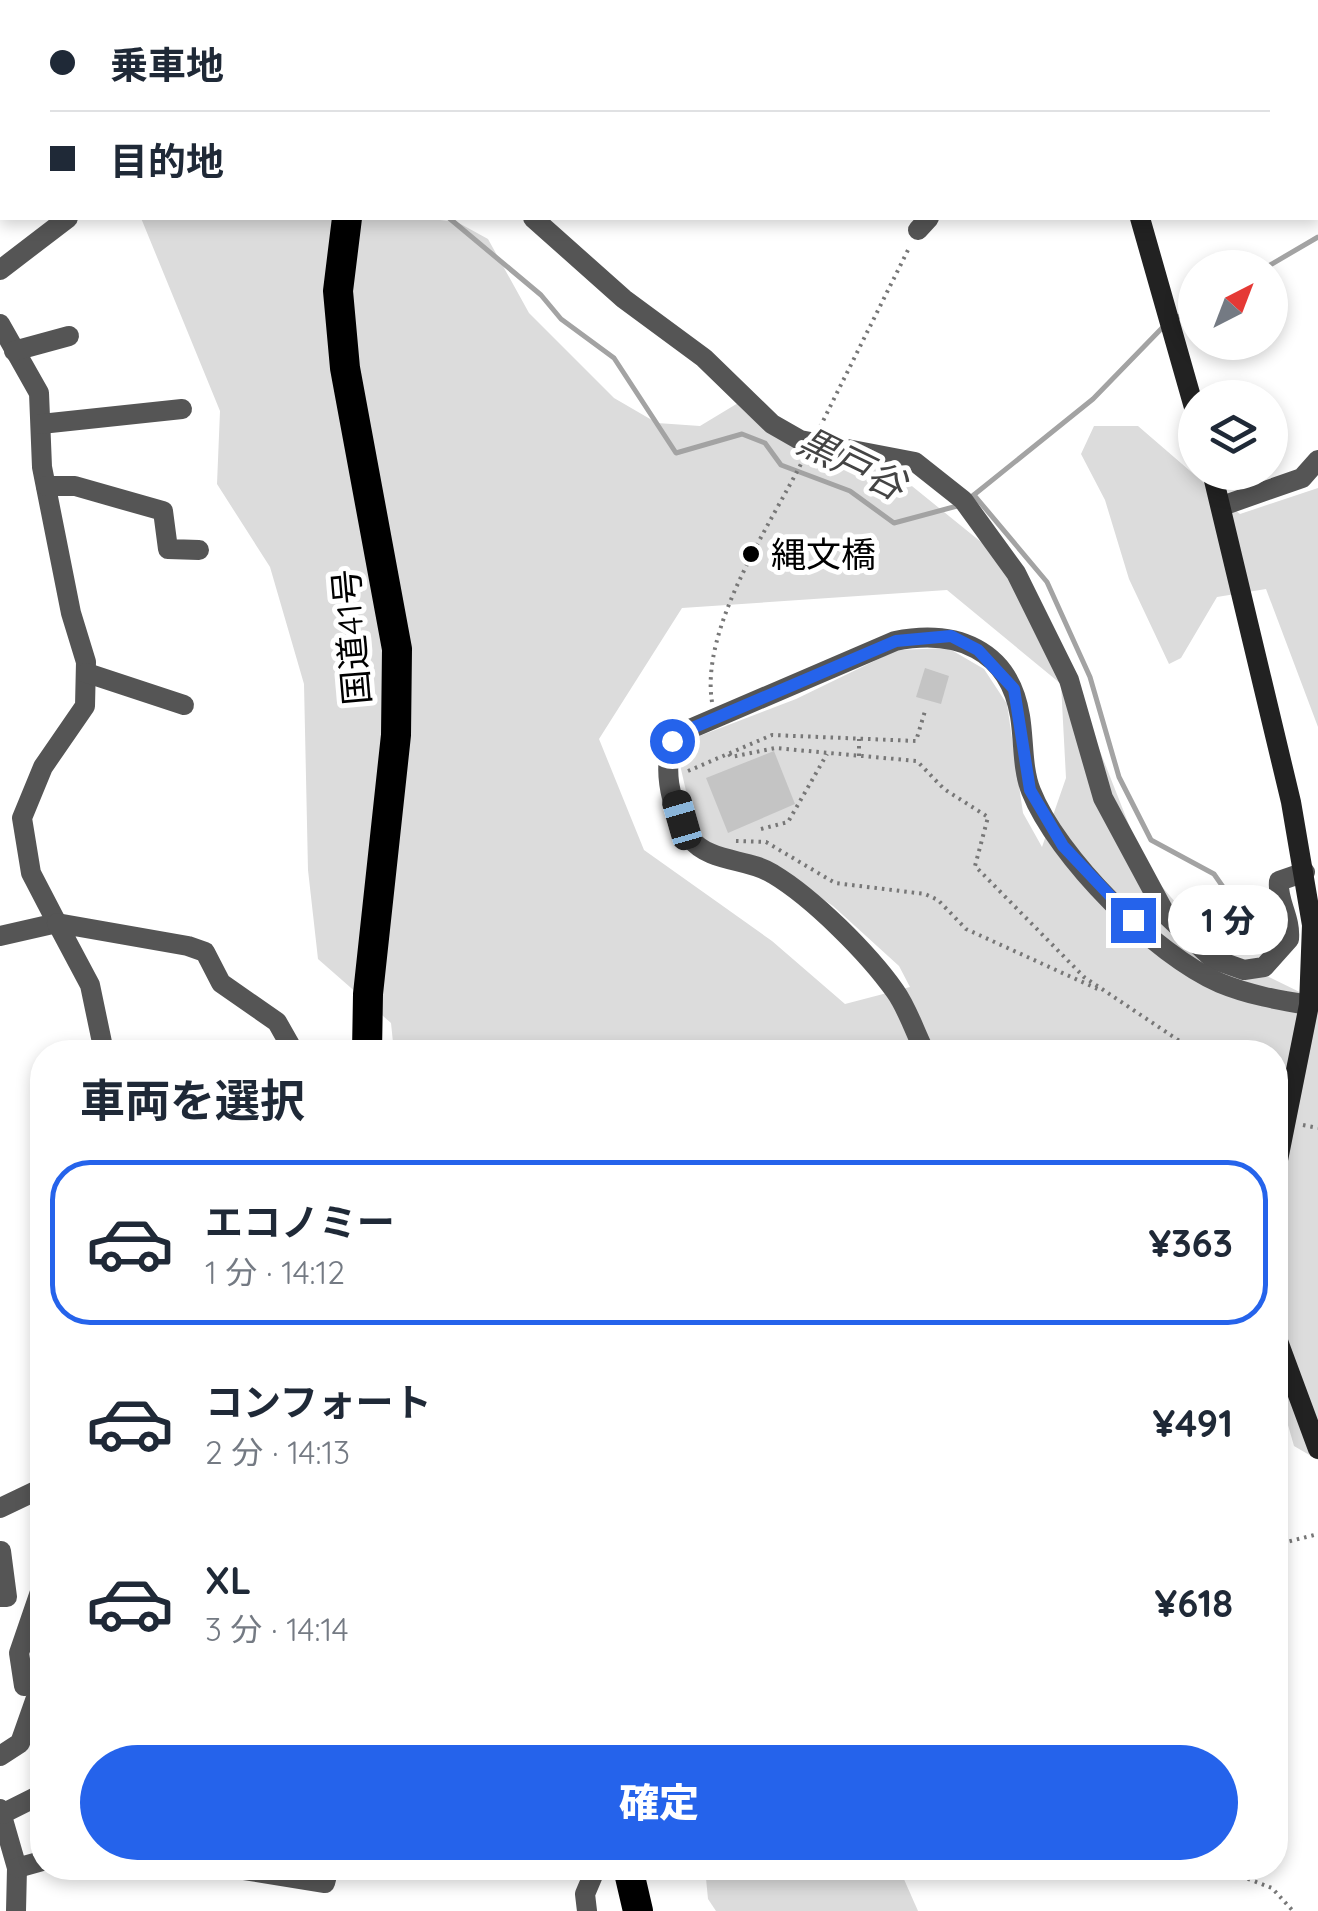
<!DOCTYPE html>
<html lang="ja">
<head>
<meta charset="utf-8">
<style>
  :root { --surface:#fff; --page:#f6f6f7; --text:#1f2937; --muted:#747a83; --line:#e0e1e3; --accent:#2563eb }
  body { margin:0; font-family:Quicksand,"Noto Sans JP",sans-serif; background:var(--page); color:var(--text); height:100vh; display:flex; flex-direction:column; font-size:38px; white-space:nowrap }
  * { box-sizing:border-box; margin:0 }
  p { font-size:32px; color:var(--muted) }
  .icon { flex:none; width:55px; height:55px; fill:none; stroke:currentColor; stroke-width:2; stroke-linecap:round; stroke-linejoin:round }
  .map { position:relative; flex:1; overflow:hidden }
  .panel { position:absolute; left:30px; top:1040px; width:1258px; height:840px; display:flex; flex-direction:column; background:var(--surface); border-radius:40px; box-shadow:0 5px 15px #0003 }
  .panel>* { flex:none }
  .guide { position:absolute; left:0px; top:0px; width:1320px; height:220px; box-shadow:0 5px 15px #0003; display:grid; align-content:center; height:220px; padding:0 50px; background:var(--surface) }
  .needle { width:65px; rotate:42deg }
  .tools { position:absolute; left:1178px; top:250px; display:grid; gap:20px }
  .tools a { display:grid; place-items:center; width:110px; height:110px; border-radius:50%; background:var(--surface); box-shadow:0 5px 15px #0003; font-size:50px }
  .end { position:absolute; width:45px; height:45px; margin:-22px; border:12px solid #2563eb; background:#fff; box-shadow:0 0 0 5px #fff }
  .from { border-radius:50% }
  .bubble { position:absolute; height:70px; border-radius:35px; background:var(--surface); box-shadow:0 5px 15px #0003; font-size:32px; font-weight:800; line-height:70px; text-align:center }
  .car { position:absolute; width:30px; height:60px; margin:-30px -15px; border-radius:12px; box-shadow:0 0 8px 2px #0007; background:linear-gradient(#222 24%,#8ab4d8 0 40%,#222 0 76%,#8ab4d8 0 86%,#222 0) }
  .guide b { display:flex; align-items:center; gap:35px; height:95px; font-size:38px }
  .guide b+b { border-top:2px solid var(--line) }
  .guide i { width:25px; height:25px; background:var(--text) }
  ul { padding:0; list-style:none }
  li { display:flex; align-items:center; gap:30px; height:165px; margin:0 20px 15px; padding:0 30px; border:5px solid transparent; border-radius:40px }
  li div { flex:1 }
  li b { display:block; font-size:38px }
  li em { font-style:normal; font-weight:800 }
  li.selected { border-color:var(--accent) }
  li>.icon { width:90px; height:90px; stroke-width:1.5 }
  h2 { padding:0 50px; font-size:45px; line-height:120px }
  .cta { display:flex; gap:20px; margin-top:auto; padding:20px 50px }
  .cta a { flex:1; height:115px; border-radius:60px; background:var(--accent); color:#fff; font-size:40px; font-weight:800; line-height:115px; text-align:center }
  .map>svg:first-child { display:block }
</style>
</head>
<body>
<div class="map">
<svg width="1318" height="1911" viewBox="0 0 1318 1911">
  <rect width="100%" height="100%" fill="#fff"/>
  <g fill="#dcdcdc" fill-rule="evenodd">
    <path d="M141,218H423L457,222L488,239L529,313L614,398L657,423L700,426L748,397L782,424L881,461L986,546L1044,609L1146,868L1218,952L1318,1001V1460L1294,1446L1275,1380V1052H394L391,1023L318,959L308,870L304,684L270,567L217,484L220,411ZM947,590L1061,684L1066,778L1042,847L1023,813L1007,704L984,669L948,648L897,650L796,699L684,742L678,756L694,826L702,838L719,848L762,858L833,906L899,966L910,987L845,1004L772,941L644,850L599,739L682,608Z"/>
    <polygon points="1094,426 1138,426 1240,514 1318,488 1318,727 1266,589 1217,597 1181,658 1169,664 1129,579 1105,500 1081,454"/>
    <polygon points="705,1868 899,1868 918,1911 716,1911 708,1899"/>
  </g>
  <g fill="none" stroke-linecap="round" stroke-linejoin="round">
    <g stroke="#a3a3a3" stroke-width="5">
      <polyline points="449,218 541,295 561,319 614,358 676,453 742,434 765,443 781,465 850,491 894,523 961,505"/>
      <polyline points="1265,268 1318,237"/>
      <polyline points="1177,318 1195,306"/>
      <polyline points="974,495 1047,582 1090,677 1119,777 1151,840 1214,874 1260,940"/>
      <polyline points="970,498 1093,399 1163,327"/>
    </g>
  </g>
  <g fill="#c4c4c4">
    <polygon points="925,668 949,676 941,704 916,697"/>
    <polygon points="774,751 795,804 728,833 706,778"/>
  </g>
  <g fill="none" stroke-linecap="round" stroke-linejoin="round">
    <g stroke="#777" stroke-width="4" stroke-dasharray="2.5 5" stroke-linecap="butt">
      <polyline points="955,0 957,2"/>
      <polyline points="1227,2 1239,0"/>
      <polyline points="820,427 909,248"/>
      <path d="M712,702C700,627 771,524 804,458"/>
      <polyline points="729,754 731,757 775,748 917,761 944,789 988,817 975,866 1084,977 1196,1052"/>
      <polyline points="859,756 859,739"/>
      <polyline points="688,771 772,735 916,741 925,711"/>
      <polyline points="761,829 788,822 827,754"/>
      <polyline points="736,841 766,842 835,883 925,894 938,900 966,929 1102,991"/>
      <polyline points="1303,1125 1318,1128"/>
      <polyline points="1275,1545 1318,1534"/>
      <polyline points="1239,1868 1243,1877 1272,1888 1293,1911"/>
    </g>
    <polyline stroke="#555" stroke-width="10" points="0,188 2,188"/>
    <g stroke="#555" stroke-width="20">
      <polyline points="721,0 723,2"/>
      <polyline points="0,2 5,2"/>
      <polyline points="48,2 49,0"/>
      <polyline points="391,2 391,0"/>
      <polyline points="444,2 445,0"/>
      <polyline points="807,2 809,0"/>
      <path d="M533,218L624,299L704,358L772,424L800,440L915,462L963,500L1016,573L1069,680L1103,798L1166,915L1213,959L1244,970L1264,967L1289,939C1291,917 1277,901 1279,881L1305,872"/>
      <polyline points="918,230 929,218"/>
      <polyline points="0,270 68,218"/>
      <polyline points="0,324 39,393 42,467 71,613 86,662 85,706 43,767 22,818 31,873 57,923 0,936"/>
      <polyline points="14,351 69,336"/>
      <polyline points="41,424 182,409"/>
      <polyline points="46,486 75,486 163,511 168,549 199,550"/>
      <polyline points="1222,506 1302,478 1318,460"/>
      <polyline points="87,673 184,705"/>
      <polyline points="104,1052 90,985 57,923 188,946 205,952 221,983 277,1022 294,1052"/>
      <path d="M925,1052C915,1033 908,1009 895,991C868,953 813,898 773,874C748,858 709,863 690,838C671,812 656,755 683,732L895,641C956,629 1009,649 1020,716C1024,739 1022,769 1031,791C1057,857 1155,955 1220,983C1249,995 1278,1000 1309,1005"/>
      <polyline points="0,1508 42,1488"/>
      <polyline points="0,1597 7,1597 1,1551"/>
      <polyline points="24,1686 19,1653 42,1586"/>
      <polyline points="0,1756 20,1743 38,1692"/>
      <polyline points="0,1809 17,1868 16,1911"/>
      <polyline points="2,1814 42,1794"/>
      <polyline points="17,1868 42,1861"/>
      <polyline points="231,1868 325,1883 329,1868"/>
      <polyline points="587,1911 585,1894 596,1868"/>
    </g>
    <g stroke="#222" stroke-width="20">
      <polyline points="1089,0 1089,2"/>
      <polyline points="1140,218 1195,411"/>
      <polyline points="1212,472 1291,802 1312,925 1309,1005 1275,1175"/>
      <polyline points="1275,1333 1318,1449"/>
    </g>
    <g stroke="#000" stroke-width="30">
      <polyline points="423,2 424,0"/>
      <polyline points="347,218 338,291 345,368 397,649 396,735 368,994 367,1052"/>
      <polyline points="628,1868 638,1911"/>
    </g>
  </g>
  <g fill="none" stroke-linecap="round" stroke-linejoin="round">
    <polyline stroke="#2563eb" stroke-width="12" points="672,741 683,732 896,641 951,636 978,650 1014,689 1030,790 1063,846 1133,920"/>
  </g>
  <circle fill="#000" stroke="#fff" stroke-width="4" cx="751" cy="554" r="10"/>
  <g text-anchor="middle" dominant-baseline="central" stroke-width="10" stroke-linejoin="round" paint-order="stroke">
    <g font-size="35" fill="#000" stroke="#fff" text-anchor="start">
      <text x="771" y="554">縄文橋</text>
    </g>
    <g font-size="35" fill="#000" stroke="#fff">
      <text transform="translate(351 637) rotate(-95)">国道41号</text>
    </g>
    <g font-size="38" font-style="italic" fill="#444" stroke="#fff">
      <text transform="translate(852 463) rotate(26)">黒戸谷</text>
    </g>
  </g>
</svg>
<div class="tools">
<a><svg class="needle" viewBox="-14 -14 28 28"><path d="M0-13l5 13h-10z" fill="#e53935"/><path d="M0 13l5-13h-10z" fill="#747a83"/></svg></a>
<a><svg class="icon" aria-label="layers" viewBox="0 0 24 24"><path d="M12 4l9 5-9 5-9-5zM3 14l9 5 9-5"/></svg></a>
</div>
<i class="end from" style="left:672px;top:741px"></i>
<i class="end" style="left:1133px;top:920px"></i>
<div class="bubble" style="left:1168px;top:885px;width:120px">1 分</div>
<i class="car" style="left:682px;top:820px;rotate:344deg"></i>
<div class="guide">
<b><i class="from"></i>乗車地</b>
<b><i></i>目的地</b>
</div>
<section class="panel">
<h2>車両を選択</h2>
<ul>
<li class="selected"><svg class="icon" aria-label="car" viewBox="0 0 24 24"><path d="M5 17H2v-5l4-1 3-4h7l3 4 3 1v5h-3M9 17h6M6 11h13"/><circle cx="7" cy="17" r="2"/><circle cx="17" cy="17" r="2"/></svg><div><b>エコノミー</b><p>1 分 · 14:12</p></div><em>¥363</em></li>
<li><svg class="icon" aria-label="car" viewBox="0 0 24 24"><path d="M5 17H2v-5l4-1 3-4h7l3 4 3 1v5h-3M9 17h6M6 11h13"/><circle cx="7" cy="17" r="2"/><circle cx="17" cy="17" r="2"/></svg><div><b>コンフォート</b><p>2 分 · 14:13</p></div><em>¥491</em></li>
<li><svg class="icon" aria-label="car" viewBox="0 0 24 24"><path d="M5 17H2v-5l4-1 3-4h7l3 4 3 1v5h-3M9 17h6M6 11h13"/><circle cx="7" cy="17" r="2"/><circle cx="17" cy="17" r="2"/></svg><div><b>XL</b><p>3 分 · 14:14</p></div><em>¥618</em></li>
</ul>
<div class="cta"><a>確定</a></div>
</section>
</div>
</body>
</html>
